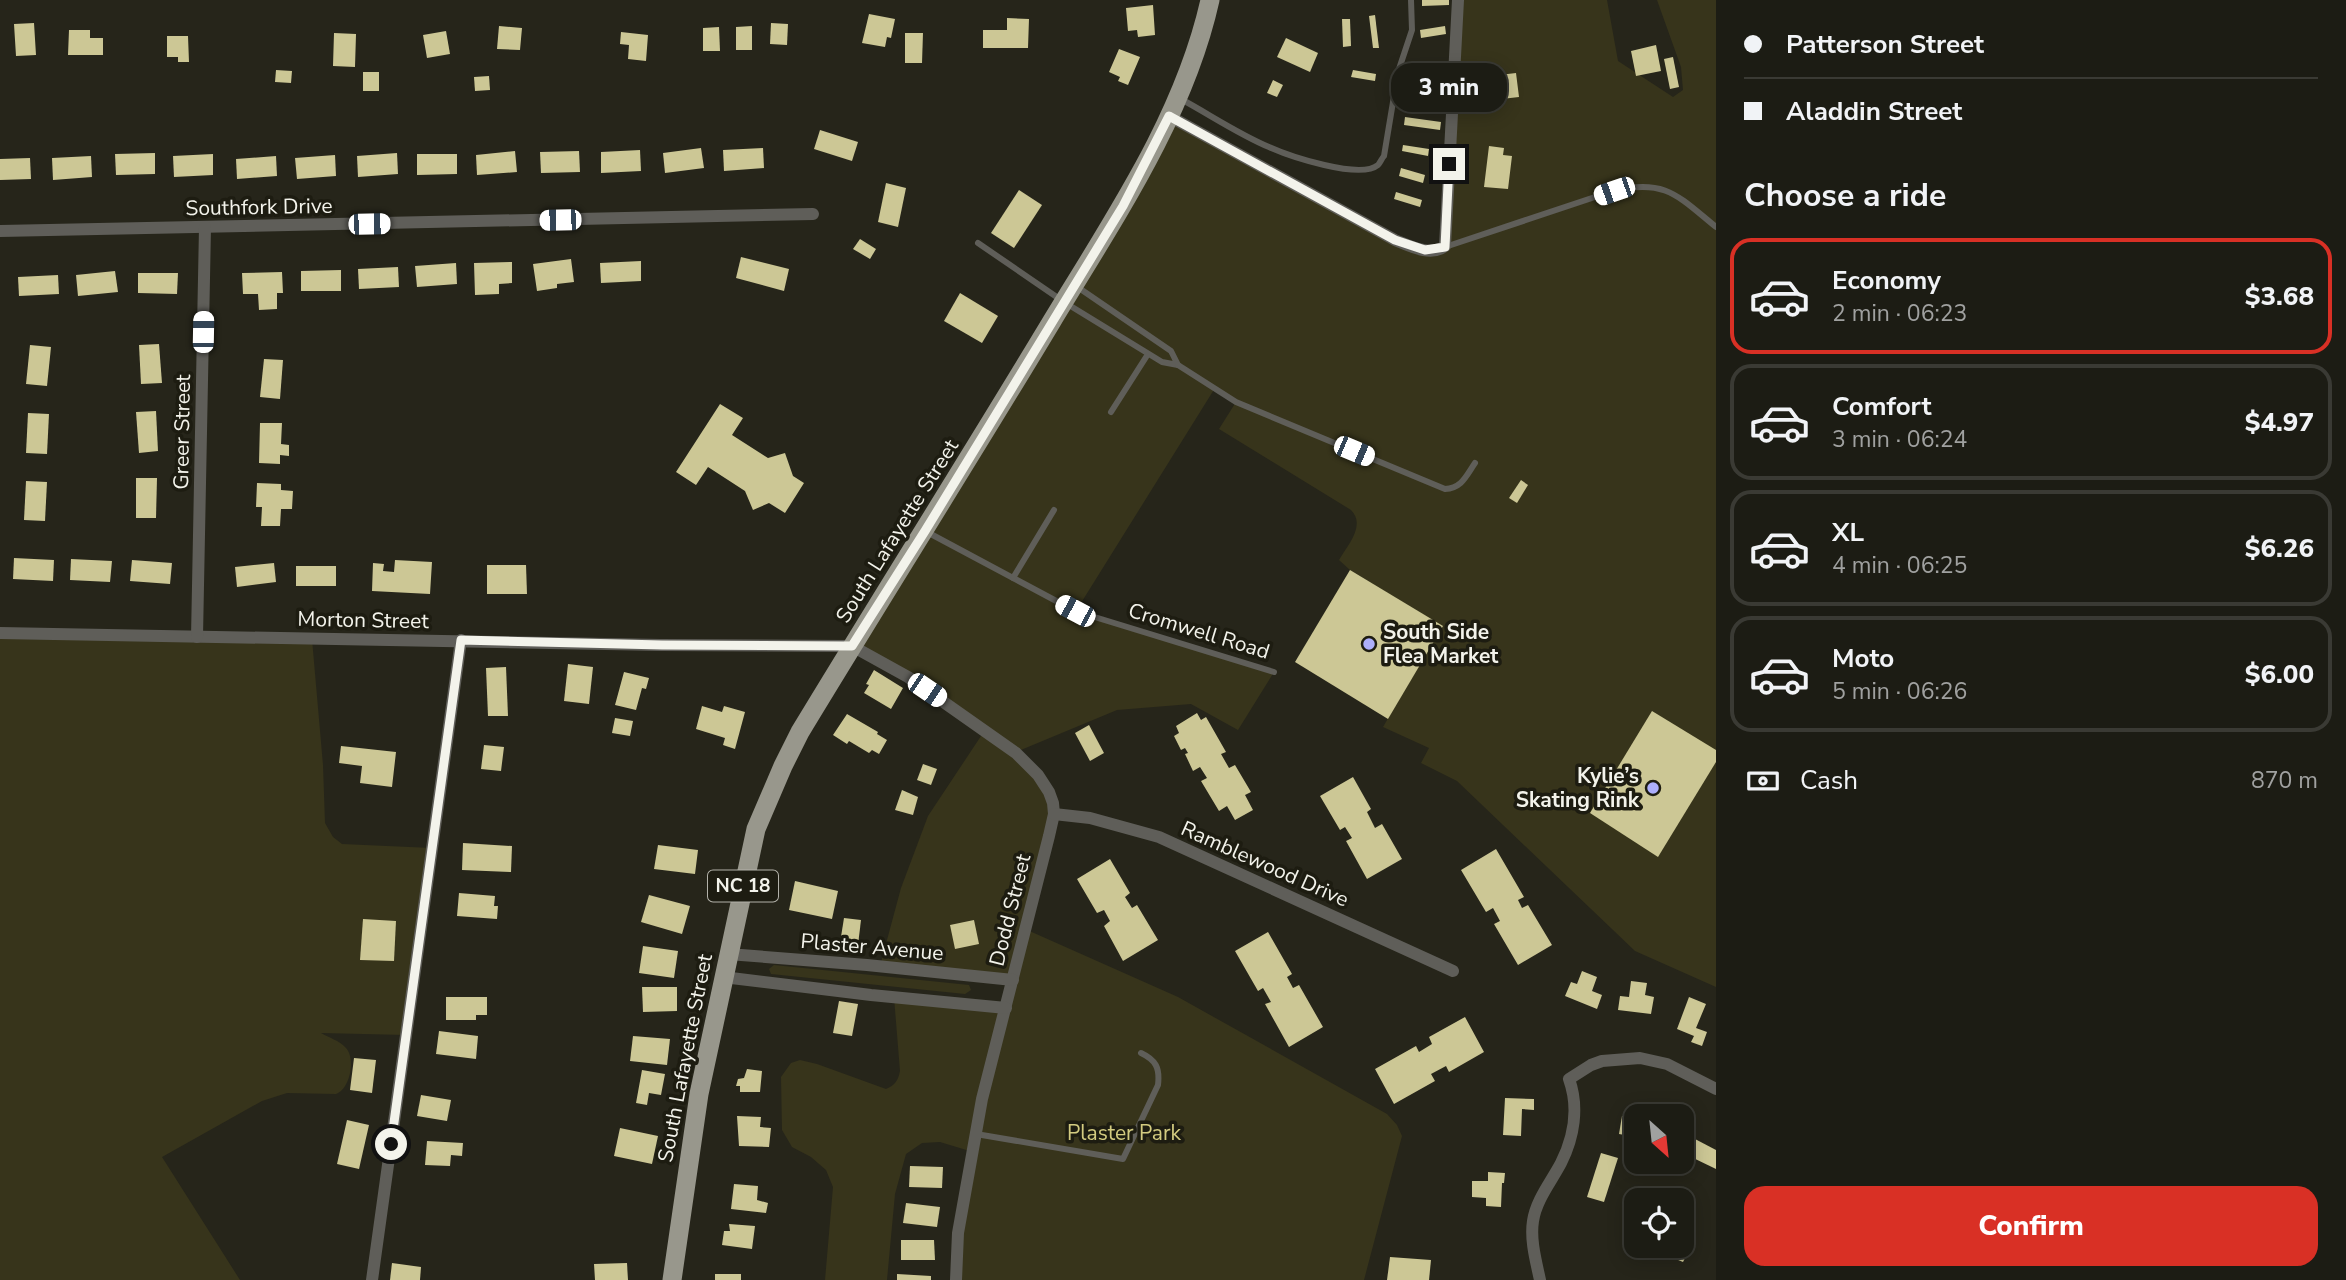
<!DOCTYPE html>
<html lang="en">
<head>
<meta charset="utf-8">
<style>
  :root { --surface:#1c1c14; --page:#292922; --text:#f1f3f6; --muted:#a0a1a0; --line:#3a3a34; --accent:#d93025 }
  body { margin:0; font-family:"Nunito Sans",sans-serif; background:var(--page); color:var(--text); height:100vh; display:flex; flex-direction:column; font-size:26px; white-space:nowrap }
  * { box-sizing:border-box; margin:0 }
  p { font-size:23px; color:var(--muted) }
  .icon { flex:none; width:38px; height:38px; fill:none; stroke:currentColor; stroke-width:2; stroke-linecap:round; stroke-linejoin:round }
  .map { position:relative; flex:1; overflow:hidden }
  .sheet { display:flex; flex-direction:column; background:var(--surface); width:630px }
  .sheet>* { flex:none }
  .top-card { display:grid; align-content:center; height:154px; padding:0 28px; background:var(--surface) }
  .needle { width:46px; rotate:153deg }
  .buttons { position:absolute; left:1624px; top:1104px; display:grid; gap:14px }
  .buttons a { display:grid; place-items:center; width:70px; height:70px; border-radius:14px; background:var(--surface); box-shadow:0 4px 18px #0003,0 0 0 2px var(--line); font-size:35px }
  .end { position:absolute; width:32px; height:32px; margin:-16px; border:9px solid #f3f3eb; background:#111; box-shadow:0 0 0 4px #111 }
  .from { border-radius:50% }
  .bubble { position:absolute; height:49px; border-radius:21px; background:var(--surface); box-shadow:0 4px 18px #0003,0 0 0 2px var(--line); font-size:23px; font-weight:800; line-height:49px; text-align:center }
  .car { position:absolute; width:21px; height:42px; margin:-21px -10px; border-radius:9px; box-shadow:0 0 5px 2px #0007; background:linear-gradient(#fff 24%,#345 0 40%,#fff 0 76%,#345 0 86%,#fff 0) }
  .top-card b { display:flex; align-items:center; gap:24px; height:66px; font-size:26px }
  .top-card b+b { border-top:2px solid var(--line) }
  .top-card i { width:18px; height:18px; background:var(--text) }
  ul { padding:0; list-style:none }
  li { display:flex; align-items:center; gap:21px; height:116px; margin:0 14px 10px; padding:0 14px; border:4px solid var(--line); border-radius:21px }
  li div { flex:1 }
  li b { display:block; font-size:26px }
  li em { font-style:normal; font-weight:800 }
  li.active { border-color:var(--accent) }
  li>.icon { width:63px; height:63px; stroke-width:1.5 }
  h2 { padding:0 28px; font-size:32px; line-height:84px }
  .pay { display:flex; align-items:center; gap:18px; height:77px; padding:0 28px; font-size:26px }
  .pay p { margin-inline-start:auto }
  .cta { display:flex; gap:14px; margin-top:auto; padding:14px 28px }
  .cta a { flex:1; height:80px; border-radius:21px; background:var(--accent); color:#fff; font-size:28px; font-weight:800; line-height:80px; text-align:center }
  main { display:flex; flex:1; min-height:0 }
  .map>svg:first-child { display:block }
</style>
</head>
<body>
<main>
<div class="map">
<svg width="1716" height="1280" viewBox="0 0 1716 1280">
  <rect width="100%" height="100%" fill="#26251a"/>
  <g fill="#37341b">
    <path d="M1458,0H1607L1618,61L1673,97L1683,90L1681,67L1657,0H1716V987L1635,951L1457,781L1421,763L1429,748L1383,727L1442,626L1350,570L1339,560C1348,545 1366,525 1351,510L1219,429L1236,402L1215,388L1076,611L1274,672L1238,730L1191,704L1117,710L1016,752L1053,803L1025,929L1178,997L1387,1114L1397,1125L1402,1136L1364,1280H956L973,1152L940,1142L922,1143L906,1154L895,1194L887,1280H825L833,1187L826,1170L811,1157L792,1147L782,1130L781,1077L791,1063L800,1060L817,1064L886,1089C895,1085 898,1081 900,1071L894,997L1005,1008L1012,981L880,966L901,888L928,816L985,730L852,646L1169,116L1395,240L1440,249Z"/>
    <path d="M0,633L312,639L323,765L325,823L333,837L342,844L432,848L406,1035L321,1033C329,1038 339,1040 346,1048C356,1059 350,1089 336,1094L287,1093L262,1101L162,1157L240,1280H0Z"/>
    <polygon points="774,965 969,985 971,990 965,994 771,974 769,969"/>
  </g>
  <g fill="#ccc795">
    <polygon points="1422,0 1449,0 1449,5 1422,6"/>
    <polygon points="1153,5 1155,35 1138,37 1137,30 1128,31 1126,8"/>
    <polygon points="869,14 895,19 891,38 887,37 885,47 862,43"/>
    <polygon points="1375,15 1379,48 1373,48 1369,16"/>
    <polygon points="1007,18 1029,19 1028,48 983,48 983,30 1007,30"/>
    <polygon points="1342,19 1350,19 1351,46 1343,47"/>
    <polygon points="34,23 36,55 16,56 14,24"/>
    <polygon points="771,23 788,24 787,45 770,44"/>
    <polygon points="499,26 522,28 520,50 497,49"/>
    <polygon points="752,26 752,50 736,50 736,27"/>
    <polygon points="1445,26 1446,34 1421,38 1420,30"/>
    <polygon points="719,27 720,51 703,51 703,28"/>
    <polygon points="69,30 90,30 90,38 103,38 103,55 68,55"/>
    <polygon points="446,31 450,54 427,58 423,35"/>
    <polygon points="621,32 648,35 646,61 628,59 629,45 620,44"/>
    <polygon points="334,33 356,34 355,67 333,66"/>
    <polygon points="905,33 923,33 922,63 905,63"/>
    <polygon points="167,36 188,36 189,62 178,62 178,57 167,57"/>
    <polygon points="1286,38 1318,53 1310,72 1277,57"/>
    <polygon points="1656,45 1661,71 1636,76 1631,51"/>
    <polygon points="1119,49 1140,57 1128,85 1118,81 1120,77 1109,72"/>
    <polygon points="1673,57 1679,87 1670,89 1664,59"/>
    <polygon points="276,70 292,71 291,83 275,82"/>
    <polygon points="1353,70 1376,74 1375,81 1351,77"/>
    <rect x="363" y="72" width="16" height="19"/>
    <polygon points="1516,73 1519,97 1493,100 1491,76"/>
    <polygon points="489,76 490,90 475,91 474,77"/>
    <polygon points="1273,80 1283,85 1277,97 1267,93"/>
    <polygon points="1405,117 1441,122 1440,130 1404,125"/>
    <polygon points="820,130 858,142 852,161 814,149"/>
    <polygon points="1403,145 1429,149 1428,156 1402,151"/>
    <polygon points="1489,146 1504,148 1503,155 1512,156 1508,189 1484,187"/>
    <polygon points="701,148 704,168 665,173 663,153"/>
    <polygon points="763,148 764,168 724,171 723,150"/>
    <polygon points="640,150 641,171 601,173 601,152"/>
    <polygon points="515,151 517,172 477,175 476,155"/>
    <polygon points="579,151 580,172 541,173 540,152"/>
    <polygon points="155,153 155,174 116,175 115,154"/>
    <polygon points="397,153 398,174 358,177 357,156"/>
    <polygon points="213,154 213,175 174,177 173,156"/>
    <polygon points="417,154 457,154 457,174 417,175"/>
    <polygon points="335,155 336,176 297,179 295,158"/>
    <polygon points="91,156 92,177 53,180 52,158"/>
    <polygon points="276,156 277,176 237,179 236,159"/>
    <polygon points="30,158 31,179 0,180 0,159"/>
    <polygon points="1401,168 1425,175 1423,183 1399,176"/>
    <polygon points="886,183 906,188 898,227 878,222"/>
    <polygon points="1019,190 1042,205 1014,248 991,233"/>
    <polygon points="1396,192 1422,200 1420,207 1394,199"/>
    <polygon points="860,239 876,249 870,259 853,249"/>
    <polygon points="741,257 789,269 784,291 736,278"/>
    <polygon points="571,259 574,282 557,284 557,288 537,291 533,264"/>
    <polygon points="641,261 641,281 601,283 600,263"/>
    <polygon points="512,262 512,283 499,284 499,294 475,295 474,263"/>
    <polygon points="456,263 457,284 417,287 415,266"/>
    <polygon points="398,267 399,287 359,289 358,269"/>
    <polygon points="341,270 341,291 301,291 301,271"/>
    <polygon points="115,271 118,292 78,296 76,275"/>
    <polygon points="282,272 283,293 277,293 277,309 259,310 258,294 243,294 242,273"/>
    <polygon points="138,273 178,273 177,294 138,293"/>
    <polygon points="58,275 59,294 19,296 18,277"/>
    <polygon points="960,293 998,316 982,343 944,321"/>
    <polygon points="159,344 162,383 141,384 139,345"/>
    <polygon points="30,345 51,347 47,386 26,384"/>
    <polygon points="264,359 283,360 280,399 260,397"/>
    <polygon points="720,404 743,418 732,435 768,458 785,453 793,476 804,483 785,513 769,503 753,510 745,491 708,467 696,485 676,472"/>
    <polygon points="156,411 158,451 139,453 136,412"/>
    <polygon points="28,413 49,414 47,454 26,453"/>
    <polygon points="260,423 282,423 281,444 289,445 289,456 280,455 280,464 259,463"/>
    <polygon points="136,478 157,478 156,518 136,518"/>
    <polygon points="1521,480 1528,485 1517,503 1509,498"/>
    <polygon points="26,481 47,482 45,521 24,520"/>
    <polygon points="257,483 281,484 281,490 293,491 292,509 281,509 280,526 261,526 262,507 256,507"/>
    <polygon points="14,558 54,560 53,581 13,579"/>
    <polygon points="71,559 112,561 110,582 70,580"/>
    <polygon points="132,560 172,563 170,584 130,581"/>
    <polygon points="395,560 432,562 430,594 372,591 373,563 384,564 383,571 394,572"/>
    <polygon points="274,563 276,582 237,587 235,567"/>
    <polygon points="487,565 526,565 527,594 487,594"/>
    <rect x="296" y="566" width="40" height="20"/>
    <polygon points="1350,570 1443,626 1388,719 1295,662"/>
    <polygon points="568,664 593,667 589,704 564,701"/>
    <polygon points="506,667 508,716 488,716 486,668"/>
    <polygon points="874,670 903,688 891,709 864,693 869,685 866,684"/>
    <polygon points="624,672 649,678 646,689 642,688 636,710 615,705"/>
    <polygon points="702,706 722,712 724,706 745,712 735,749 723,745 725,738 696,729"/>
    <polygon points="1652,711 1716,750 1716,762 1658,857 1590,813"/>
    <polygon points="1197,713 1201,720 1206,717 1226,752 1221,754 1229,768 1235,765 1251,792 1245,795 1253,810 1235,820 1227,806 1219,811 1201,781 1207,778 1200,767 1193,771 1185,754 1188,753 1185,748 1181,750 1174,736 1179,733 1176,726"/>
    <polygon points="847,714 878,732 877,734 887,740 879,754 872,750 869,753 849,741 847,744 833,735"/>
    <polygon points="615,718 633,721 630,736 612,733"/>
    <polygon points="1089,725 1104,753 1090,761 1075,733"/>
    <polygon points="484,745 504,747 501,771 481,769"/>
    <polygon points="341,746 396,752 392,787 360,783 362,766 339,763"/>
    <polygon points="923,764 937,769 931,785 917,780"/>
    <polygon points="1353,777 1371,809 1367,812 1375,828 1382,824 1402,859 1367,879 1346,841 1352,838 1345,827 1340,830 1320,796"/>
    <polygon points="902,790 918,797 913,815 895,810"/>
    <polygon points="463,843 512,846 511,872 462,870"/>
    <polygon points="658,845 698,850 695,874 654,869"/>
    <polygon points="1496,849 1524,897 1518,900 1522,908 1528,905 1552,945 1518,965 1494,924 1500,921 1493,908 1486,912 1461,870"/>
    <polygon points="1110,859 1130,893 1125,897 1132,908 1137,905 1158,940 1123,961 1104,926 1110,921 1104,910 1097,913 1077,879"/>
    <polygon points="795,881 838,891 832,919 789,910"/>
    <polygon points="459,893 495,896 494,906 498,906 497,919 457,916"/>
    <polygon points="649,895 690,906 682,934 641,922"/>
    <polygon points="844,918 861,920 858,945 840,943"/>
    <polygon points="363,919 396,921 394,961 360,960"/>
    <polygon points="974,920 979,944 955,949 950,925"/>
    <polygon points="1268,932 1292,974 1287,977 1293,988 1299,985 1323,1027 1289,1047 1265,1004 1271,1002 1263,988 1258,991 1235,951"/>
    <polygon points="643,946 678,951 674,978 639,973"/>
    <polygon points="1582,971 1597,977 1592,991 1602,995 1597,1009 1565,996 1571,982 1577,984"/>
    <polygon points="1631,981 1647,983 1645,995 1654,997 1651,1014 1618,1010 1620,996 1629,997"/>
    <polygon points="642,987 677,987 677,1011 643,1012"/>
    <polygon points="446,997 487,997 487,1015 476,1015 476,1020 446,1020"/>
    <polygon points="1689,997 1706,1004 1696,1028 1707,1032 1702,1046 1691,1042 1694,1036 1677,1029"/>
    <polygon points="839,1001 858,1004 852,1036 833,1033"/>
    <polygon points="1465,1017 1484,1052 1449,1072 1446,1066 1431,1074 1435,1081 1394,1104 1375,1069 1416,1046 1419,1052 1432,1044 1429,1037"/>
    <polygon points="439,1031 478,1036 476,1059 436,1054"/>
    <polygon points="633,1036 670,1039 667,1065 630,1061"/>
    <polygon points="354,1058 376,1060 372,1093 350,1090"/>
    <polygon points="747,1069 762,1071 760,1092 740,1092 740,1086 736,1086 738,1079 744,1078"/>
    <polygon points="642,1070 665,1074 661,1095 649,1093 647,1105 636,1103"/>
    <polygon points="421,1095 451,1100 447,1121 417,1116"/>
    <polygon points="1505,1098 1534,1099 1534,1110 1522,1109 1521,1136 1503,1135"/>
    <polygon points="737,1116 761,1117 760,1127 771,1128 769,1147 739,1146"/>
    <polygon points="1622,1116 1636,1119 1636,1137 1619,1134"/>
    <polygon points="347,1120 369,1125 359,1169 337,1164"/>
    <polygon points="620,1128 658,1136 652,1164 614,1156"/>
    <polygon points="1695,1139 1716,1150 1716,1169 1687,1155"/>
    <polygon points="427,1141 463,1143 462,1156 451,1155 450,1166 425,1165"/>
    <polygon points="1601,1153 1618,1158 1604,1202 1587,1197"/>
    <polygon points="910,1166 943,1167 942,1188 909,1187"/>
    <polygon points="1488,1172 1505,1173 1504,1183 1502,1183 1501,1207 1486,1206 1486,1198 1472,1197 1472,1181 1488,1181"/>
    <polygon points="734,1184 758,1186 757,1200 768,1203 766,1213 731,1209"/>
    <polygon points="906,1203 940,1207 937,1227 903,1223"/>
    <polygon points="729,1224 755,1226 752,1249 722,1245 724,1231 730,1231"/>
    <polygon points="901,1240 934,1240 935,1260 901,1260"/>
    <polygon points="1675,1246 1689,1250 1683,1262 1671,1257"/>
    <polygon points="1390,1257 1431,1260 1429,1280 1387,1280"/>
    <polygon points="392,1263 421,1267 420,1280 390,1280"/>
    <polygon points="627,1263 628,1280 595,1280 594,1264"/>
    <rect x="715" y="1274" width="26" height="6"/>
    <polygon points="897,1274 931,1276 931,1280 897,1280"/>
  </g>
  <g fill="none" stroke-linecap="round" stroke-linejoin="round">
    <g stroke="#5f5e59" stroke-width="6">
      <path d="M1179,98C1209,114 1238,134 1269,147C1289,156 1360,180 1378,165C1380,163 1382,158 1384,156L1398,72L1412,30L1411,0"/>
      <polyline points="978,243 1064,302 1162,362 1178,365 1171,351 1076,286"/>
      <path d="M1445,247L1613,191C1665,178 1678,196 1716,227"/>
      <path d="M1178,365L1236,402L1445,489C1462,488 1466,476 1475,463"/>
      <polyline points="1111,412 1148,354"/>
      <polyline points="927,532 1075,611 1274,672"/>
      <polyline points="1013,578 1054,510"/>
      <path d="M976,1134L1123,1159L1158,1085C1160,1068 1156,1060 1141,1053"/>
    </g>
    <g stroke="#5f5e59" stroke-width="12">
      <path d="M1169,116L1395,240C1410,246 1431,257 1445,246L1458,0"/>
      <polyline points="0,231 813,214"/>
      <polyline points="0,633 661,645 852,646 908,677 1016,753 1038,775 1049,792 1053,803 1054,814 1049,836 982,1099 958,1233 956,1280"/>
      <polyline points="197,637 205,227"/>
      <polyline points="1054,814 1090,818 1159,837 1453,971"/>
      <polyline points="728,954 867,965 1013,980"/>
      <polyline points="723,977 871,995 1006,1008"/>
      <polyline points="372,1280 461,640"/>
      <path d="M1540,1280C1536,1261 1530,1240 1533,1221C1536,1200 1551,1182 1561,1163C1574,1137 1579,1107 1569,1079L1591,1065L1602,1061L1640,1058L1667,1064L1716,1089"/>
    </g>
    <path stroke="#98978c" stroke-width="19" d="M672,1280L699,1094L756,829L783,766L800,732C883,595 969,459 1052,321C1113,220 1184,117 1210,0"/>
  </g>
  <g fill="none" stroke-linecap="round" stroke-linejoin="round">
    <polyline stroke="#f3f3eb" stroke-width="9" points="391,1144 461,640 662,645 852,646 925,531 1123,206 1169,116 1395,240 1425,250 1445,247 1449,164"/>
  </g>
  <g fill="#adaffb" stroke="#1d1c11" stroke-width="2.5">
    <circle cx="1369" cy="644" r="7"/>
    <circle cx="1653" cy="788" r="7"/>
  </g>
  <g text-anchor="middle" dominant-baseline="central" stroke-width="7" stroke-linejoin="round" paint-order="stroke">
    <rect fill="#1d1c11" stroke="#b3b2aa" stroke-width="2" x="708" y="870.5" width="70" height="31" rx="5"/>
    <g font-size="19" font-weight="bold" fill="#f3f3eb">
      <text x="743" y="886">NC 18</text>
    </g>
    <g font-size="21" fill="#f3f3eb" stroke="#1d1c11">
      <text transform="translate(259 207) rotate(-1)">Southfork Drive</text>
      <text transform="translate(182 432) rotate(-89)">Greer Street</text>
      <text transform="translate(897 531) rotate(-58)">South Lafayette Street</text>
      <text transform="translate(363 620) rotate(1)">Morton Street</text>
      <text transform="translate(1199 631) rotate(17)">Cromwell Road</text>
      <text transform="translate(1265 864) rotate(24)">Ramblewood Drive</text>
      <text transform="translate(1010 910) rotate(-76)">Dodd Street</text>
      <text transform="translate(872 947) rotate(5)">Plaster Avenue</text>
      <text transform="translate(685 1058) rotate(-79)">South Lafayette Street</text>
    </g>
    <g font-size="21" font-weight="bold" fill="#f3f3eb" stroke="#1d1c11" text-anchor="start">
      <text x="1383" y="632">South Side<tspan x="1383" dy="24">Flea Market</tspan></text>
      <text x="1639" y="776" text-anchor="end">Kylie’s<tspan x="1639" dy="24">Skating Rink</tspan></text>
    </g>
    <g font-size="21" fill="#d3cb80" stroke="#1d1c11">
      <text x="1124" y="1133">Plaster Park</text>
    </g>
  </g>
</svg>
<div class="buttons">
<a><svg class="needle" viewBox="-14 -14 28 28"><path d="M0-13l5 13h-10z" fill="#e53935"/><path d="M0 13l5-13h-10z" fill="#a0a1a0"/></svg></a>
<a><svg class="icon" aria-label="locate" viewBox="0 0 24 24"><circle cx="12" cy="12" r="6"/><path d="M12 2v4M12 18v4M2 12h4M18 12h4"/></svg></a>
</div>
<i class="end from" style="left:391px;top:1144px"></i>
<i class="end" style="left:1449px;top:164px"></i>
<div class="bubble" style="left:1391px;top:63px;width:116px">3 min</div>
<i class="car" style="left:1614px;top:191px;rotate:251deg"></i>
<i class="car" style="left:560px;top:220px;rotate:269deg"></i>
<i class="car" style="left:369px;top:224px;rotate:89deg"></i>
<i class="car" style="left:203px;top:332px;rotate:1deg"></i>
<i class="car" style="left:1354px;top:451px;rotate:113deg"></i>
<i class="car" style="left:1075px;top:611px;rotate:298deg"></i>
<i class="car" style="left:927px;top:690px;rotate:124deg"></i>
</div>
<section class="sheet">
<div class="top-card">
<b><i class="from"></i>Patterson Street</b>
<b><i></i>Aladdin Street</b>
</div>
<h2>Choose a ride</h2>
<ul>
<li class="active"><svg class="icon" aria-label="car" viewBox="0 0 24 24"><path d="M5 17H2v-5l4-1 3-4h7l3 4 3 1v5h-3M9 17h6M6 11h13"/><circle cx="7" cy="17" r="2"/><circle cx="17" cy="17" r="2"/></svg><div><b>Economy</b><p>2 min · 06:23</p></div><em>$3.68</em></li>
<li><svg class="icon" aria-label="car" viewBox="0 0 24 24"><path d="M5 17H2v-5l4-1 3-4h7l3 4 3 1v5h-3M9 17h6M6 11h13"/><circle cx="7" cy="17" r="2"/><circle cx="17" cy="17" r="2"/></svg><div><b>Comfort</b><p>3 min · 06:24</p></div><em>$4.97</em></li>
<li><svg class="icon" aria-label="car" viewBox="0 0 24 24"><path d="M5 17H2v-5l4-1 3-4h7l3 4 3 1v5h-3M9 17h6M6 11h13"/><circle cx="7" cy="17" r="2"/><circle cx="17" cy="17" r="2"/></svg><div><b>XL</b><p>4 min · 06:25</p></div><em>$6.26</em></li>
<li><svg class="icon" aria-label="car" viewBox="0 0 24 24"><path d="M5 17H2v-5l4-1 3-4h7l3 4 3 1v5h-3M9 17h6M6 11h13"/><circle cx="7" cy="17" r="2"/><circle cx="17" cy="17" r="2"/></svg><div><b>Moto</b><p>5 min · 06:26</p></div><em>$6.00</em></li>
</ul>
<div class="pay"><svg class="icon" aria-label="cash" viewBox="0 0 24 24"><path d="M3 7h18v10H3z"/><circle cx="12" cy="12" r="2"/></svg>Cash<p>870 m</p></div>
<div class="cta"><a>Confirm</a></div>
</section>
</main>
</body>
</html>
